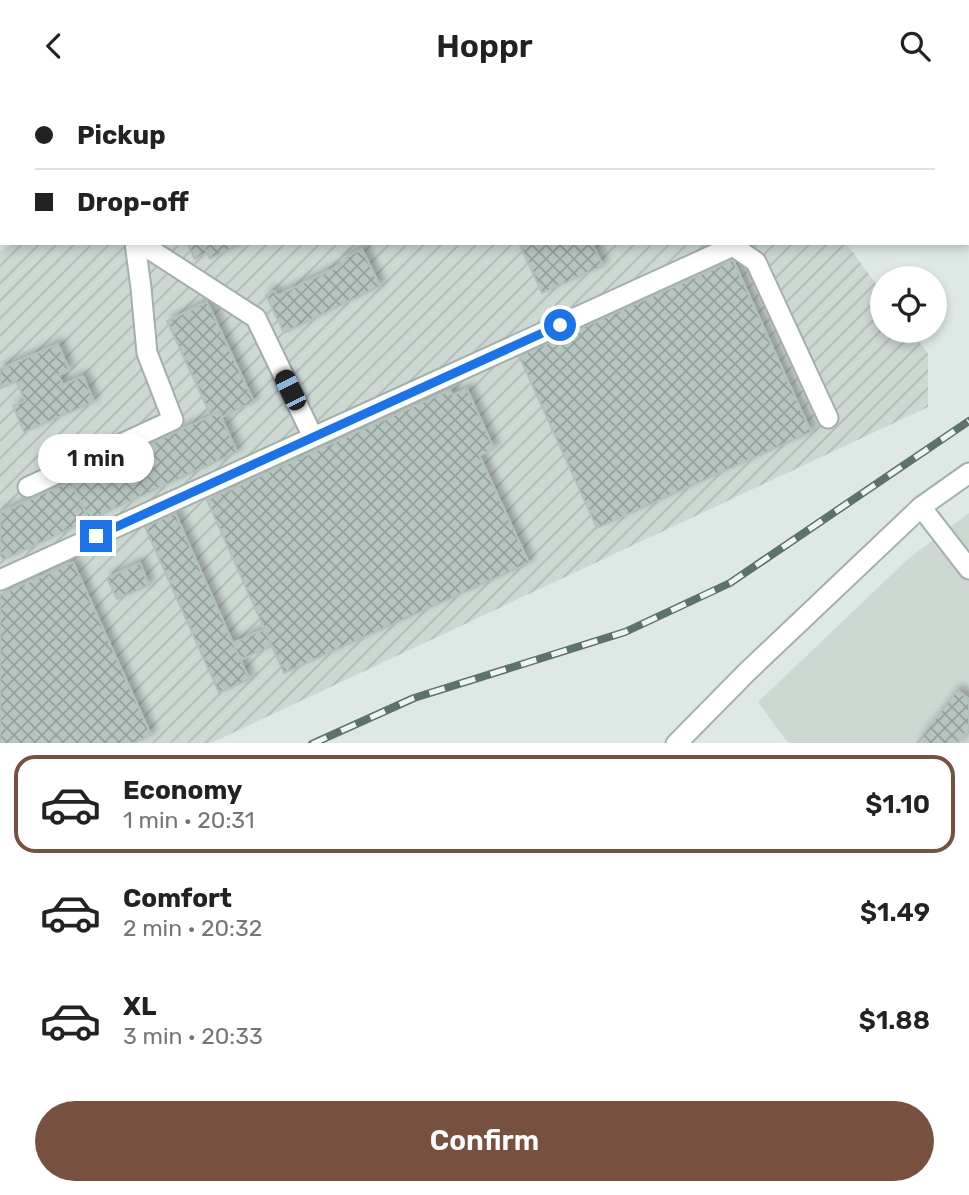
<!DOCTYPE html>
<html lang="en">
<head>
<meta charset="utf-8">
<style>
  :root { --surface:#fff; --page:#f2f2f2; --text:#222; --muted:#767676; --line:#e0e0e0; --accent:#78503f }
  body { margin:0; font-family:Rubik,sans-serif; background:var(--page); color:var(--text); height:100vh; display:flex; flex-direction:column; font-size:26px; white-space:nowrap }
  * { box-sizing:border-box; margin:0 }
  p { font-size:23px; color:var(--muted) }
  .icon { flex:none; width:38px; height:38px; fill:none; stroke:currentColor; stroke-width:2; stroke-linecap:round; stroke-linejoin:round }
  .map { position:relative; height:652px; overflow:hidden }
  .details { display:flex; flex-direction:column; background:var(--surface); flex:1 }
  .details>* { flex:none }
  .banner { position:absolute; left:0px; top:0px; width:970px; height:154px; box-shadow:0 4px 10px #0003; display:grid; align-content:center; height:154px; padding:0 35px; background:var(--surface) }
  .buttons { position:absolute; left:870px; top:175px; display:grid; gap:14px }
  .buttons a { display:grid; place-items:center; width:77px; height:77px; border-radius:50%; background:var(--surface); box-shadow:0 4px 10px #0003; font-size:35px }
  .end { position:absolute; width:32px; height:32px; margin:-16px; border:9px solid #1a73e8; background:#fff; box-shadow:0 0 0 4px #fff }
  .from { border-radius:50% }
  .bubble { position:absolute; height:49px; border-radius:24px; background:var(--surface); box-shadow:0 4px 10px #0003; font-size:23px; font-weight:600; line-height:49px; text-align:center }
  .car { position:absolute; width:21px; height:42px; margin:-21px -10px; border-radius:9px; box-shadow:0 0 5px 2px #0007; background:linear-gradient(#222 24%,#8ab4d8 0 40%,#222 0 76%,#8ab4d8 0 86%,#222 0) }
  .banner b { display:flex; align-items:center; gap:24px; height:66px; font-size:26px }
  .banner b+b { border-top:2px solid var(--line) }
  .banner i { width:18px; height:18px; background:var(--text) }
  ul { padding:12px 0 0; list-style:none }
  li { display:flex; align-items:center; gap:21px; height:98px; margin:0 14px 10px; padding:0 21px; border:4px solid transparent; border-radius:21px }
  li div { flex:1 }
  li b { display:block; font-size:26px }
  li em { font-style:normal; font-weight:600 }
  li.current { border-color:var(--accent) }
  li>.icon { width:63px; height:63px; stroke-width:1.5 }
  .primary-button { display:flex; gap:14px; margin-top:auto; padding:14px 35px }
  .primary-button a { flex:1; height:80px; border-radius:42px; background:var(--accent); color:#fff; font-size:28px; font-weight:600; line-height:80px; text-align:center }
  header { display:flex; justify-content:space-between; align-items:center; height:91px; padding:0 35px; background:var(--surface); font-size:32px; font-weight:600 }
  .map>svg:first-child { display:block }
</style>
</head>
<body>
<header><svg class="icon" aria-label="back" viewBox="0 0 24 24"><path d="M15 5l-7 7 7 7"/></svg>Hoppr<svg class="icon" aria-label="search" viewBox="0 0 24 24"><circle cx="10" cy="10" r="6"/><path d="M15 15l6 6"/></svg></header>
<div class="map">
<svg width="969" height="653" viewBox="0 0 969 653">
  <defs>
    <pattern id="industrial-furrows" width="10" height="10" patternUnits="userSpaceOnUse" patternTransform="scale(1.75)"><rect width="10" height="10" fill="#cdd8d3"/><path d="M-1 1l2-2M0 10L10 0M9 11l2-2" fill="none" stroke="#b0bab6"/></pattern>
    <pattern id="building-cross-hatch" width="8" height="8" patternUnits="userSpaceOnUse" patternTransform="scale(1.75)"><rect width="8" height="8" fill="#b7c5c0"/><path d="M0 0l8 8M0 8l8-8" fill="none" stroke="#94a19d"/></pattern>
    <filter id="shadow"><feDropShadow dx="5" dy="-5" stdDeviation="3.5" flood-color="#0004"/></filter>
  </defs>
  <rect width="100%" height="100%" fill="#dee8e4"/>
  <polygon fill="#cdd8d3" points="969,422 969,652 788,652 758,611 908,468"/>
  <polygon fill="url(#industrial-furrows)" points="16,152 846,152 882,201 882,240 911,240 928,263 928,316 211,652 0,653 0,160"/>
  <g fill="url(#building-cross-hatch)" stroke="#b2c1bb" stroke-width="2" filter="url(#shadow)">
    <polygon points="187,152 202,152 207,162 195,168"/>
    <polygon points="202,152 243,152 210,168"/>
    <polygon points="519,152 592,152 603,175 542,202"/>
    <polygon points="362,158 380,195 284,242 266,204 274,200 277,205 343,173 341,169"/>
    <polygon points="733,169 811,341 597,437 519,265"/>
    <polygon points="207,211 254,311 222,326 219,321 211,325 167,230"/>
    <polygon points="58,253 69,279 58,284 63,294 83,285 94,311 24,341 13,315 25,310 16,290 1,297 0,278"/>
    <polygon points="467,298 494,358 479,364 529,472 284,582 207,409 450,299 453,304"/>
    <polygon points="219,321 237,361 89,429 71,390"/>
    <polygon points="71,390 89,429 3,469 0,463 0,422"/>
    <polygon points="175,422 249,588 219,602 145,436"/>
    <polygon points="73,471 151,644 132,653 0,653 0,504"/>
    <polygon points="140,472 149,494 117,508 107,487"/>
    <polygon points="265,538 272,555 240,569 233,552"/>
    <polygon points="957,599 969,608 969,637 957,653 916,653"/>
  </g>
  <g fill="none" stroke-linecap="round" stroke-linejoin="round">
    <defs>
      <g id="minor">
        <polyline points="328,2 331,0"/>
        <polyline points="140,152 256,227 313,346"/>
        <polyline points="28,396 173,329 147,262 141,197 135,152"/>
        <polyline points="921,416 969,478"/>
        <polyline points="0,489 733,155 756,171 828,327"/>
        <polyline points="676,653 747,581 921,416 969,382"/>
      </g>
      <g id="major">
        <polyline points="178,2 181,0"/>
        <polyline points="0,88 2,87"/>
      </g>
    </defs>
    <use href="#minor" stroke="#a2afab" stroke-width="23"/>
    <use href="#major" stroke="#bdc3c2" stroke-width="24"/>
    <use href="#minor" stroke="#fff" stroke-width="19"/>
    <use href="#major" stroke="#67998f" stroke-width="21"/>
    <defs>
      <polyline id="rail" points="312,653 414,607 625,541 730,492 969,330"/>
    </defs>
    <use href="#rail" stroke="#5c726d" stroke-width="8"/>
    <use href="#rail" stroke="#eef5f2" stroke-width="5" stroke-dasharray="16" stroke-linecap="butt"/>
  </g>
  <g fill="none" stroke-linecap="round" stroke-linejoin="round">
    <polyline stroke="#1a73e8" stroke-width="9" points="96,445 560,234"/>
  </g>
</svg>
<div class="buttons">
<a><svg class="icon" aria-label="locate" viewBox="0 0 24 24"><circle cx="12" cy="12" r="6"/><path d="M12 2v4M12 18v4M2 12h4M18 12h4"/></svg></a>
</div>
<i class="end from" style="left:560px;top:234px"></i>
<i class="end" style="left:96px;top:445px"></i>
<div class="bubble" style="left:38px;top:343px;width:116px">1 min</div>
<i class="car" style="left:290px;top:299px;rotate:334deg"></i>
<div class="banner">
<b><i class="from"></i>Pickup</b>
<b><i></i>Drop-off</b>
</div>
</div>
<section class="details">
<ul>
<li class="current"><svg class="icon" aria-label="car" viewBox="0 0 24 24"><path d="M5 17H2v-5l4-1 3-4h7l3 4 3 1v5h-3M9 17h6M6 11h13"/><circle cx="7" cy="17" r="2"/><circle cx="17" cy="17" r="2"/></svg><div><b>Economy</b><p>1 min · 20:31</p></div><em>$1.10</em></li>
<li><svg class="icon" aria-label="car" viewBox="0 0 24 24"><path d="M5 17H2v-5l4-1 3-4h7l3 4 3 1v5h-3M9 17h6M6 11h13"/><circle cx="7" cy="17" r="2"/><circle cx="17" cy="17" r="2"/></svg><div><b>Comfort</b><p>2 min · 20:32</p></div><em>$1.49</em></li>
<li><svg class="icon" aria-label="car" viewBox="0 0 24 24"><path d="M5 17H2v-5l4-1 3-4h7l3 4 3 1v5h-3M9 17h6M6 11h13"/><circle cx="7" cy="17" r="2"/><circle cx="17" cy="17" r="2"/></svg><div><b>XL</b><p>3 min · 20:33</p></div><em>$1.88</em></li>
</ul>
<div class="primary-button"><a>Confirm</a></div>
</section>
</body>
</html>
